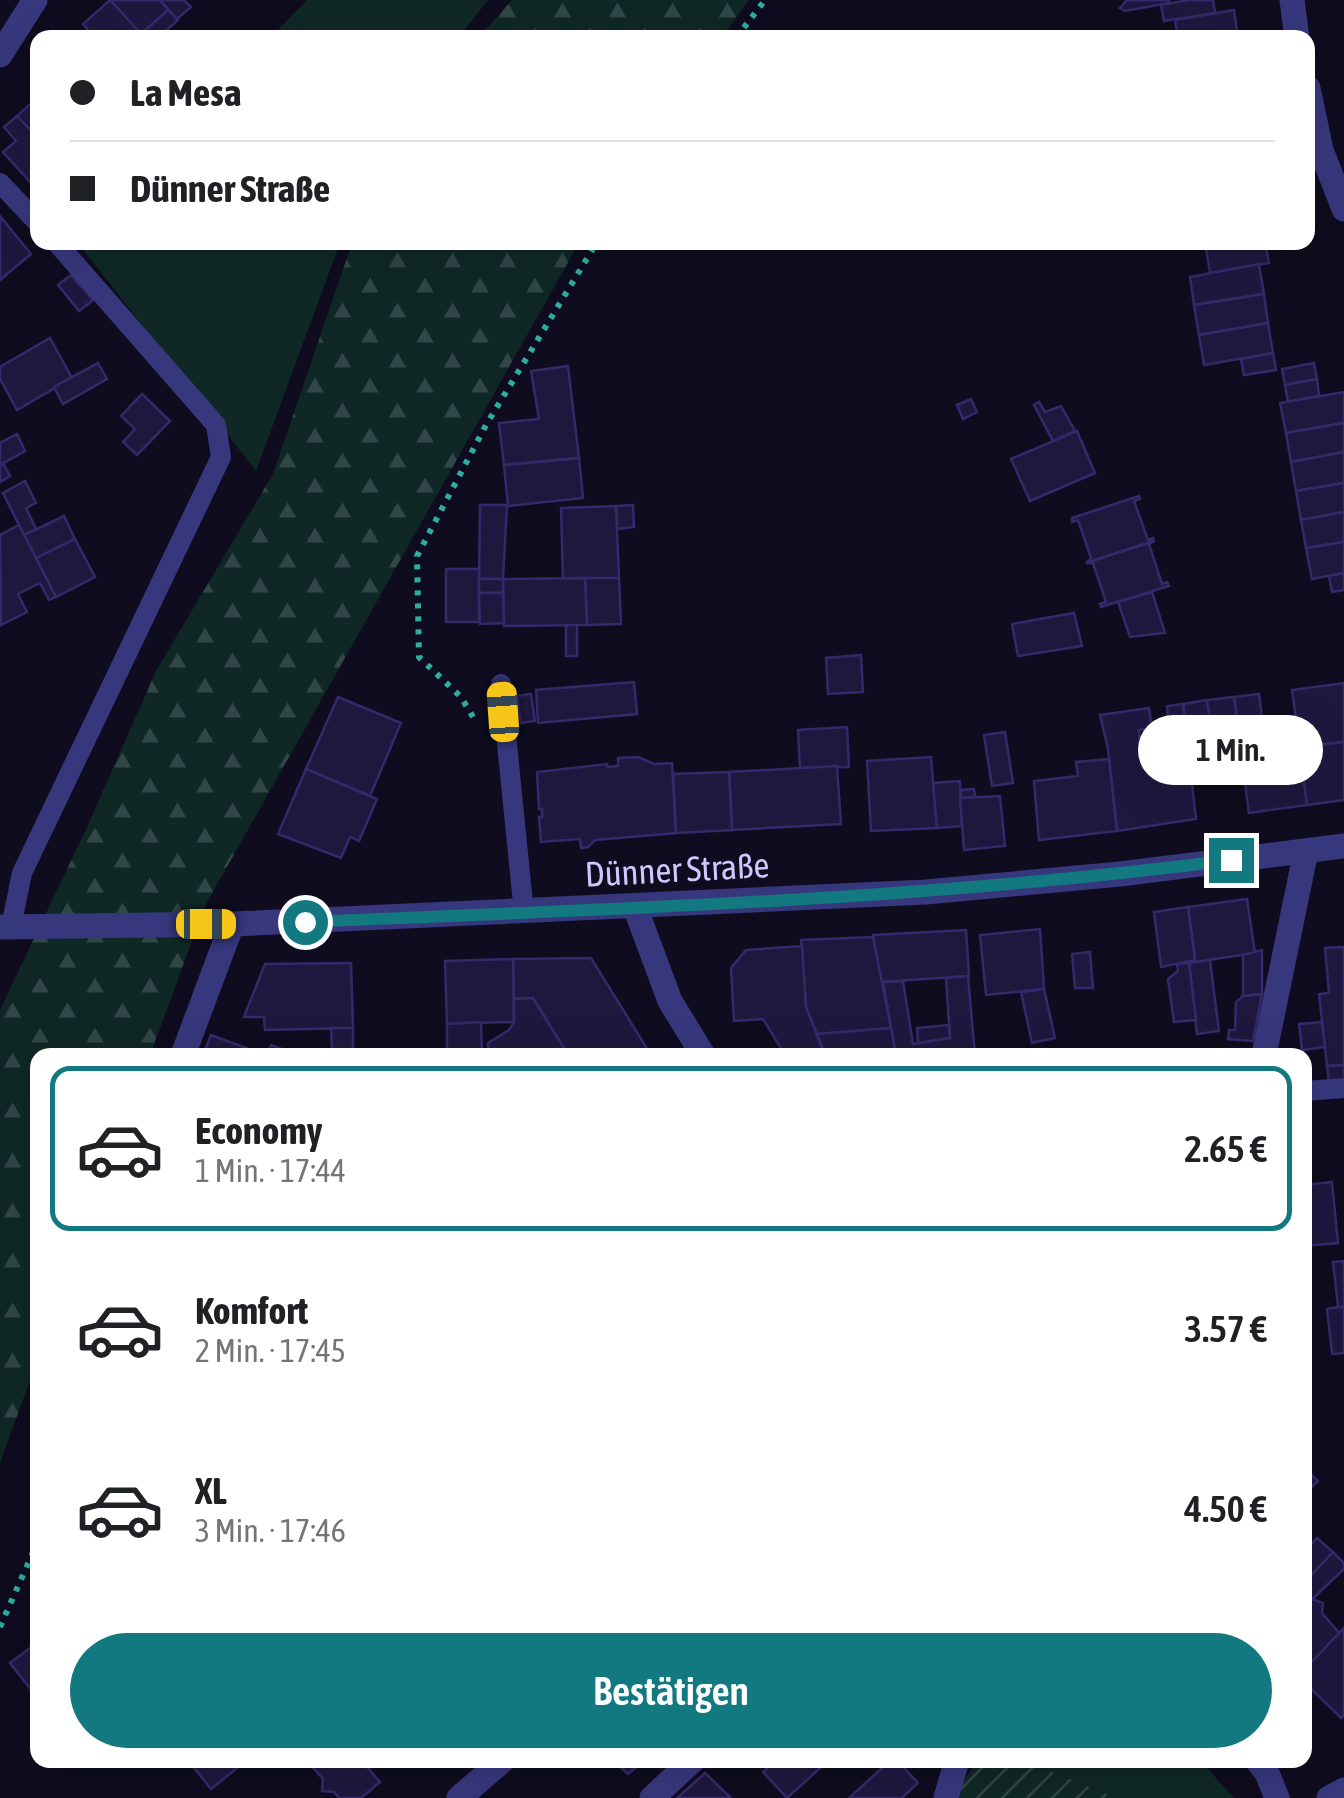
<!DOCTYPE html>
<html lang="de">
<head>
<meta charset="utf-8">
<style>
  :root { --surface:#fff; --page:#f6f6f6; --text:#202124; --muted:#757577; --line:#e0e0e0; --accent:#127981 }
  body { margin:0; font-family:"Asap Condensed",sans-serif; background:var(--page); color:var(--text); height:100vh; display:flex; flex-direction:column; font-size:38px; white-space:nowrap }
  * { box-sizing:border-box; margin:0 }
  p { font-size:32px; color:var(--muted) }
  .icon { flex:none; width:55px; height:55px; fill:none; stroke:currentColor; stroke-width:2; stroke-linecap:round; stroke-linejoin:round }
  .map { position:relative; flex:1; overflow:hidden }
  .details { position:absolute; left:30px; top:1048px; width:1282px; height:720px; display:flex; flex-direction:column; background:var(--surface); border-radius:20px; box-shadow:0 10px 40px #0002 }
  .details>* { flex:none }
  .banner { position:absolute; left:30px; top:30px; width:1285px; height:220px; border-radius:20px; box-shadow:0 10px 40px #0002; display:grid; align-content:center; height:220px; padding:0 40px; background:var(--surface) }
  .end { position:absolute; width:45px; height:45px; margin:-22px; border:12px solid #127981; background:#fff; box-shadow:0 0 0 5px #fff }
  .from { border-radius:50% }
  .bubble { position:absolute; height:70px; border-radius:35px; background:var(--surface); box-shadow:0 10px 40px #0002; font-size:32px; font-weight:600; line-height:70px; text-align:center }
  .car { position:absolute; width:30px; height:60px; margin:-30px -15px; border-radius:12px; box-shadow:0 0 8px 2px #0007; background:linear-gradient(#f5c518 24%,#345 0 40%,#f5c518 0 76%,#345 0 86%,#f5c518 0) }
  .banner b { display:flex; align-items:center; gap:35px; height:95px; font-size:38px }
  .banner b+b { border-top:2px solid var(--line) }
  .banner i { width:25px; height:25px; background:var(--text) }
  ul { padding:18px 0 0; list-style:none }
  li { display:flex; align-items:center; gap:30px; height:165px; margin:0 20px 15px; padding:0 20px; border:5px solid transparent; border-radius:20px }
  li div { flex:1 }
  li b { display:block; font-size:38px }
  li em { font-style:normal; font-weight:600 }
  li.selected { border-color:var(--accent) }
  li>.icon { width:90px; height:90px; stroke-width:1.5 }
  .primary-button { display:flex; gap:20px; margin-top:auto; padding:20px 40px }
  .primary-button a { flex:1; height:115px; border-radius:60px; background:var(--accent); color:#fff; font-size:40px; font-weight:600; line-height:115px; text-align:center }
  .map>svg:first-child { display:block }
</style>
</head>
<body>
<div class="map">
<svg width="1344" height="1798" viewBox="0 0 1344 1798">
  <defs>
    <pattern id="forest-firs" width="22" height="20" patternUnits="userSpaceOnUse" patternTransform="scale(2.5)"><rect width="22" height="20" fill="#0f2826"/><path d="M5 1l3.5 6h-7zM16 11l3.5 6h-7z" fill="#314647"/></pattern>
    <pattern id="garden-furrows" width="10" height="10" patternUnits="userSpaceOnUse" patternTransform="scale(2.5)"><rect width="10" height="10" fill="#0f2826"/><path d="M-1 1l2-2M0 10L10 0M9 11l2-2" fill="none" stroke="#314647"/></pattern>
  </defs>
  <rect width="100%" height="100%" fill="#0e0c1e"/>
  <g fill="#0f2826">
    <polygon points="307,0 488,0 459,37 271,37"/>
    <polygon points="78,243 340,243 256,471"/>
    <polygon points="1023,1760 1200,1760 1234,1798 1117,1798"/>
  </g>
  <g fill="url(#forest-firs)">
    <polygon points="512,0 749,0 722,37 479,37"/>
    <polygon points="352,243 579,243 205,906 150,1055 38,1055 37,1361 0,1463 0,1010 88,825 156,671 273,474"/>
  </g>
  <polygon fill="url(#garden-furrows)" points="979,1760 1023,1760 1117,1798 960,1798 963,1781"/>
  <g fill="#1e183f" stroke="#342a6b" stroke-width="2.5">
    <polygon points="110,0 160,0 168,10 141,34"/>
    <polygon points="110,0 141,34 144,38 95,38 83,24"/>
    <polygon points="160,0 184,0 191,7 177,19"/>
    <polygon points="1127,0 1169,0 1169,3 1125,11 1120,8"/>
    <polygon points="1189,0 1213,0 1215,13 1164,21 1161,5"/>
    <polygon points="168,10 178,20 158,38 144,38 141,34"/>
    <polygon points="1234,10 1238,38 1178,38 1175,20"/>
    <polygon points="38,97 38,138 17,116"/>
    <polygon points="17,116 38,138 38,177 31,183 3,152 16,141 4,127"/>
    <polygon points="0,216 31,254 0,280"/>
    <polygon points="1205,242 1265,242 1269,263 1210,273"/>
    <polygon points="1259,264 1264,294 1194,305 1190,277"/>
    <polygon points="71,275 93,300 79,311 58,285"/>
    <polygon points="1264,294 1268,323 1199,335 1194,305"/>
    <polygon points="1268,323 1273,353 1204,365 1199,335"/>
    <polygon points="50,338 72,378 17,410 0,379 0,367"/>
    <polygon points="1273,353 1276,370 1244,375 1241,359"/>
    <polygon points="98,363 107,379 63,404 54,387"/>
    <polygon points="1314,363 1317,379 1285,385 1282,369"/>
    <polygon points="568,366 579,458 504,465 499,423 539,419 531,371"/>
    <polygon points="1317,379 1319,396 1288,402 1285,385"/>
    <polygon points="1344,392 1344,423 1286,433 1280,403"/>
    <polygon points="142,394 170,421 137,455 123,442 135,429 121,416"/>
    <polygon points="971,399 977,412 963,419 957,405"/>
    <polygon points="1039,402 1045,412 1061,406 1075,431 1053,441 1034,405"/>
    <polygon points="1344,423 1344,452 1291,462 1286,433"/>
    <polygon points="1077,431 1095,473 1030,501 1011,459"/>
    <polygon points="17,434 25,451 0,465 0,443"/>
    <polygon points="1344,452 1344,483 1296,491 1291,462"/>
    <polygon points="579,458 583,498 508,506 504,465"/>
    <polygon points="3,463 10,476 0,482 0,465"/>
    <polygon points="25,481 36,503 26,508 36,529 24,535 3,493"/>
    <polygon points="1344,483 1344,512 1301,520 1296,491"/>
    <polygon points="1139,496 1140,499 1134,501 1148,540 1153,538 1154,541 1086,563 1091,558 1078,520 1072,522 1072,518"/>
    <polygon points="480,505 507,505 503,579 479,579"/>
    <polygon points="633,505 634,527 617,529 616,506"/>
    <polygon points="616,506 619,578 563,579 561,508"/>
    <polygon points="1344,512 1344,542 1306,548 1301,520"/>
    <polygon points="64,516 75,539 36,558 24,535"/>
    <polygon points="19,525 56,597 49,600 40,583 18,594 27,612 1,625 0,535"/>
    <polygon points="75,539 95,577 56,597 36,558"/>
    <polygon points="1154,541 1149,544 1162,584 1167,582 1169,586 1101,607 1100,604 1106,602 1093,563 1086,563"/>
    <polygon points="1344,542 1344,573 1312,579 1306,548"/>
    <rect x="446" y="569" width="33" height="53"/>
    <polygon points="1344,573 1344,590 1332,592 1329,576"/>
    <polygon points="585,578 619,578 621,624 587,625"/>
    <polygon points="585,578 587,625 504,626 503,579"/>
    <rect x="479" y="579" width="24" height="14"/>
    <polygon points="1152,592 1165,633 1130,637 1118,602"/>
    <polygon points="479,593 503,593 504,623 480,624"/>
    <polygon points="1074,613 1082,646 1018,656 1012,624"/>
    <rect x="566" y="625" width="11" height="31"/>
    <polygon points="861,655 863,692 828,694 826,658"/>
    <polygon points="634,682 637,714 538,723 536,690"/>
    <polygon points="1344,683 1344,742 1300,747 1292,690"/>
    <polygon points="531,694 535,721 521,723 517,696"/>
    <polygon points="1259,694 1266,751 1300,747 1307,805 1249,813 1234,697"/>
    <polygon points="338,697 401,723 370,796 306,769"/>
    <polygon points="1234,697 1242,757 1215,761 1207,700"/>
    <polygon points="1207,700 1215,761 1190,764 1183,704"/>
    <polygon points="1183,704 1196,819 1117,831 1108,749 1100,715 1149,708 1152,728 1139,730 1142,768 1172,764 1167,706"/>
    <polygon points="847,727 849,767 800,768 798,730"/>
    <polygon points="1005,732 1013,783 992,786 984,735"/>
    <polygon points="1344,742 1344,800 1307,805 1300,747"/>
    <polygon points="638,757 654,764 672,763 676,833 595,840 588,847 581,848 580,839 541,842 539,817 542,817 542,809 539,809 537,772 607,764 608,767 618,766 618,758"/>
    <polygon points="931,757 937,828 871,831 867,761"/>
    <polygon points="1109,759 1117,831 1039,840 1034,781 1078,776 1076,762"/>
    <polygon points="837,766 841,824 732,830 729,772"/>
    <polygon points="306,769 377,799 359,841 350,837 341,858 278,834"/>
    <polygon points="729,772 732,830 676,833 673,774"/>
    <polygon points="960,781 962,826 937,828 933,783"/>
    <polygon points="974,789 975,798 961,798 961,790"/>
    <polygon points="1000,796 1005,846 964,850 960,798"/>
    <polygon points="1247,899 1255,953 1189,963 1195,960 1188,907"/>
    <polygon points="1188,907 1195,960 1161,967 1154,912"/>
    <polygon points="1040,929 1044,989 986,995 980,935"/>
    <polygon points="966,930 969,976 881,982 873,935"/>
    <polygon points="873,937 891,1028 817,1034 806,1007 801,940"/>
    <polygon points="802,946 806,1007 822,1048 815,1055 785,1055 763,1019 734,1021 731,968 746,950"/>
    <polygon points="1344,947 1344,1065 1327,1066 1319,994 1329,993 1325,948"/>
    <polygon points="1262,950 1262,994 1243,996 1243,955"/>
    <polygon points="1090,952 1093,988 1075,988 1072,954"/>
    <polygon points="591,958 651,1055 568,1055 533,998 514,999 513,959"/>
    <polygon points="513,959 514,1022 447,1024 445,961"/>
    <polygon points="1210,960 1219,1031 1197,1034 1189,963"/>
    <polygon points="351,963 353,1028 265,1030 264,1017 244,1017 265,964"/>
    <polygon points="1189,963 1196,1020 1174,1022 1168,979 1178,971 1177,964"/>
    <polygon points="968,976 975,1055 896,1055 883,982 903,981 913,1044 950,1038 946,978"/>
    <polygon points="1044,989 1055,1038 1032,1043 1021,992"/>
    <polygon points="1262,994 1253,1041 1228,1039 1229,1030 1235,1030 1236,1002 1243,996"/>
    <polygon points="533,998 568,1055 488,1055 488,1043 509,1030 514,1022 514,999"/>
    <polygon points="481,1022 482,1055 447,1055 447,1024"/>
    <polygon points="1322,1022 1325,1047 1302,1050 1299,1024"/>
    <polygon points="949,1025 950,1038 918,1043 917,1028"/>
    <polygon points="331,1028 353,1028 353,1049 332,1049"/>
    <polygon points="891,1028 896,1055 825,1055 817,1034"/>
    <polygon points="211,1035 265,1055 203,1055"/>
    <polygon points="271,1045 297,1055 267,1055"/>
    <polygon points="1344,1065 1344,1080 1329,1082 1327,1066"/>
    <polygon points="1332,1182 1338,1243 1305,1246 1305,1185"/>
    <polygon points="1344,1261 1344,1307 1338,1307 1333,1262"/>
    <polygon points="1338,1307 1344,1307 1344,1353 1332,1354 1327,1309"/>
    <polygon points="1305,1468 1318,1481 1305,1494"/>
    <polygon points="1317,1538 1333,1552 1305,1582 1305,1551"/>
    <polygon points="1333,1552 1344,1563 1344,1569 1305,1606 1305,1582"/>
    <polygon points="1312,1599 1323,1603 1322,1613 1339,1633 1305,1669 1305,1606"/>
    <polygon points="1344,1628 1344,1715 1341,1718 1305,1683 1305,1669"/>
    <polygon points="38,1642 38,1694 36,1696 10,1663"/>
    <polygon points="188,1760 247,1760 211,1789"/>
    <polygon points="311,1760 361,1760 380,1782 361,1798 339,1798 334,1792 322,1791 323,1779 308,1762"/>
    <polygon points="613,1760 645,1760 628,1774"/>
    <polygon points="777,1760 829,1760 787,1798 763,1772"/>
    <polygon points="891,1760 897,1760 918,1783 902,1798 849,1798"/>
    <polygon points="705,1773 731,1798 677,1798"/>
  </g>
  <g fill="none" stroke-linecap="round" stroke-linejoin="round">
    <g stroke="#2daea1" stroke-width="6" stroke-dasharray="5 8" stroke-linecap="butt">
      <polyline points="736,38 765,0"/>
      <polyline points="473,717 461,697 419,657 417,556 486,425 597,242"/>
      <polyline points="0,1627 38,1541"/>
    </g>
    <g stroke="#37377d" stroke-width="20">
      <polyline points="0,183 38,223"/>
      <polyline points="501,684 524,913"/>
      <polyline points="11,927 22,873 221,457 216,425 56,242"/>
      <polyline points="1305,1091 1344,1088"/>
    </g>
    <g stroke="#37377d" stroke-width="25">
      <polyline points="1292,0 1297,38"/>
      <polyline points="0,55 35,0"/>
      <polyline points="1308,88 1321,150 1344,209"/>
      <polyline points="635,907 670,1001 703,1055"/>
      <polyline points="183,1055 232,924"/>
      <polyline points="1264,1055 1306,851"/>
      <polyline points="1257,1760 1267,1773 1277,1798"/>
      <polyline points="459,1798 503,1760"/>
      <polyline points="652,1798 693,1760"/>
      <polyline points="946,1798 957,1760"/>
      <polyline points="1329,1798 1344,1790"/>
    </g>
    <polyline stroke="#37377d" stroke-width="25" points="0,927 232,924 926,892 1120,874 1344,846"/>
  </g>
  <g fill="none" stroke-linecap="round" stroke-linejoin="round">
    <path stroke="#127981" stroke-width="12" d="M305,922C614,909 924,900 1231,860"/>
  </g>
  <g text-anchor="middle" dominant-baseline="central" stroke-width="9" stroke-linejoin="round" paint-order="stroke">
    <g font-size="35" fill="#cdc9ff" stroke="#0e0c1e">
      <text transform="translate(677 869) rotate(-3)">Dünner Straße</text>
    </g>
  </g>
</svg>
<i class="end from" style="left:305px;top:922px"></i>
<i class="end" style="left:1231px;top:860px"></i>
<div class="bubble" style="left:1138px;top:715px;width:185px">1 Min.</div>
<i class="car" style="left:503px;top:712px;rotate:356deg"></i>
<i class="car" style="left:206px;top:924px;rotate:90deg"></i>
<div class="banner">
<b><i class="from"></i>La Mesa</b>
<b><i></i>Dünner Straße</b>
</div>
<section class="details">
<ul>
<li class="selected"><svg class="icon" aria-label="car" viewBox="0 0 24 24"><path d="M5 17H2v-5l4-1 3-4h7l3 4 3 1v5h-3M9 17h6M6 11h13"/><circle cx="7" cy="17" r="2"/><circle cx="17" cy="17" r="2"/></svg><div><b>Economy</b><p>1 Min. · 17:44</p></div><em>2.65 €</em></li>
<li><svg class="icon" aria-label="car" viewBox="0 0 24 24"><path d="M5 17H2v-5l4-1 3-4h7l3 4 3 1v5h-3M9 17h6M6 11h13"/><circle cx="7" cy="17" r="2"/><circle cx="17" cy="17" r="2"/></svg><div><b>Komfort</b><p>2 Min. · 17:45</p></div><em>3.57 €</em></li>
<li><svg class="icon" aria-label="car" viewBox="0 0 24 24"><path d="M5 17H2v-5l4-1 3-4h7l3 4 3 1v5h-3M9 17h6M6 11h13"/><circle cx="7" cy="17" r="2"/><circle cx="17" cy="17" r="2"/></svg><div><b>XL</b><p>3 Min. · 17:46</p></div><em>4.50 €</em></li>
</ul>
<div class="primary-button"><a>Bestätigen</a></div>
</section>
</div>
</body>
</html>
